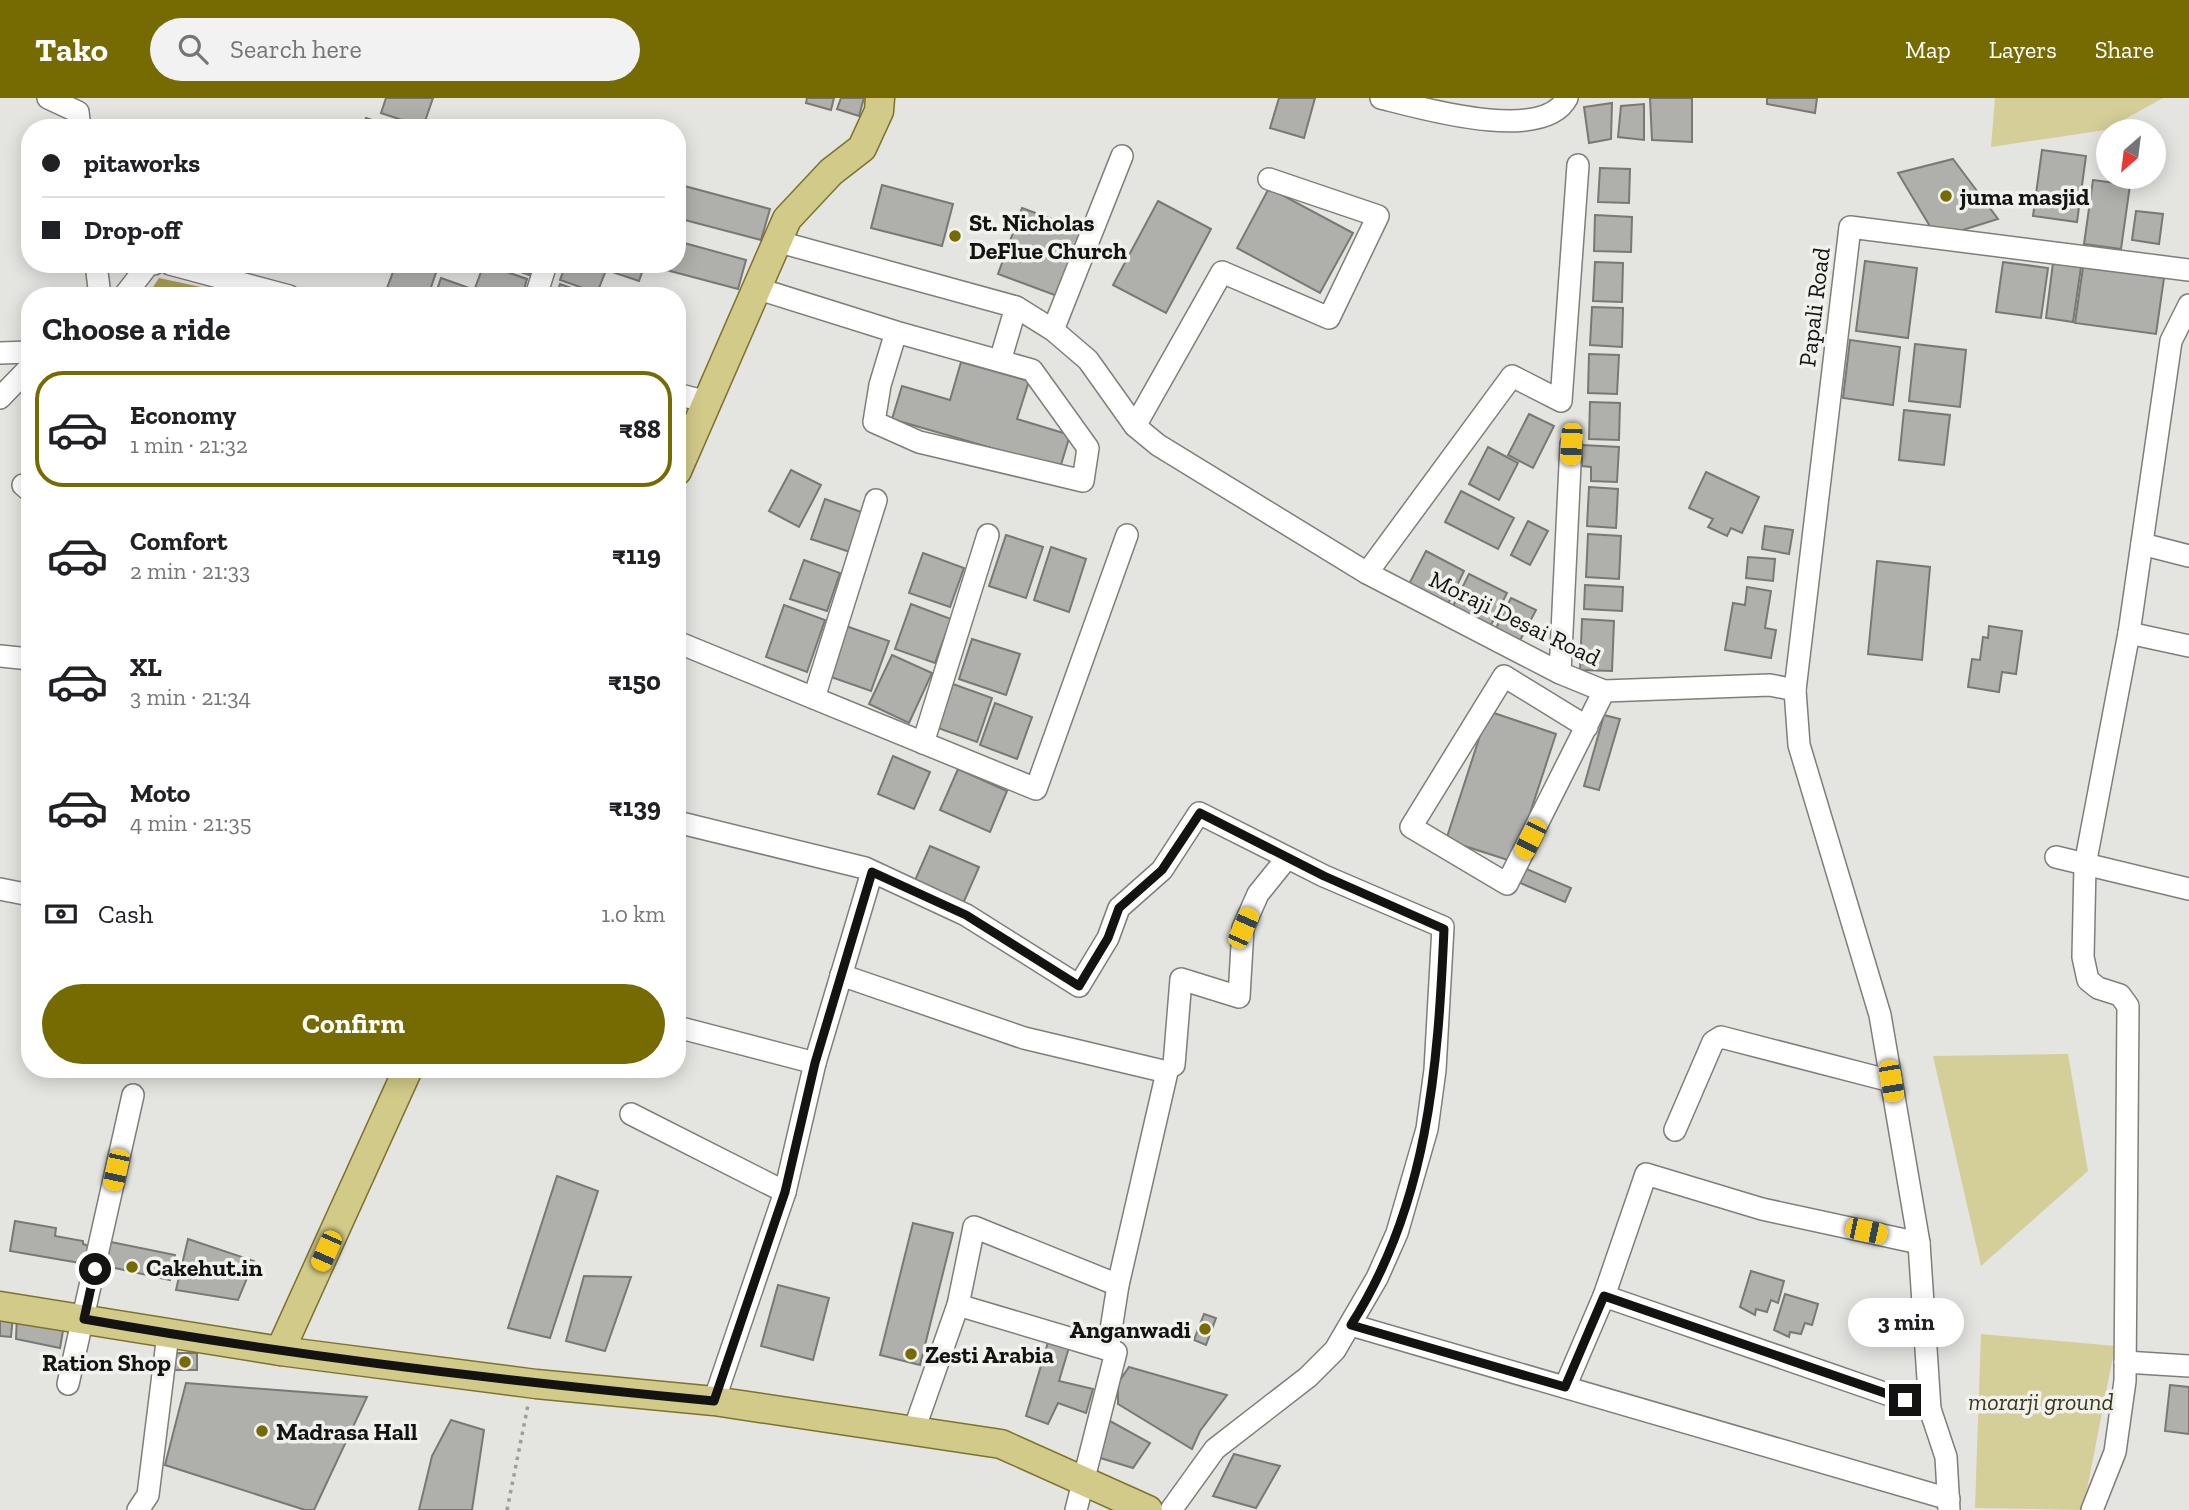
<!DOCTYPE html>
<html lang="en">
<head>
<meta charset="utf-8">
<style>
  :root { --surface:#fff; --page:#f2f2f2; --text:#202124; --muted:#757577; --line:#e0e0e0; --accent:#766b03 }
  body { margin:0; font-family:"Zilla Slab",serif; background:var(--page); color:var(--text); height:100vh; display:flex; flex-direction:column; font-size:26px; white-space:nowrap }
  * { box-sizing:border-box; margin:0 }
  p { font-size:23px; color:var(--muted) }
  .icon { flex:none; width:38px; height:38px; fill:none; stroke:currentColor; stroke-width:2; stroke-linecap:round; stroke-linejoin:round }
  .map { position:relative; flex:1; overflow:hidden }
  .sheet { position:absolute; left:21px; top:189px; width:665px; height:791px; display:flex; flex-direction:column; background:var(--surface); border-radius:28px; box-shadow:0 4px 18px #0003 }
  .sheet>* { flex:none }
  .guide { position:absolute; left:21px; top:21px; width:665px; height:154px; border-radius:28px; box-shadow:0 4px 18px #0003; display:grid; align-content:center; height:154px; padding:0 21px; background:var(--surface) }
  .needle { width:46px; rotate:208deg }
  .fabs { position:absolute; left:2096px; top:21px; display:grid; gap:14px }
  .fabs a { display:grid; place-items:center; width:70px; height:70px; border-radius:50%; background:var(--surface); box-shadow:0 4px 18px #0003; font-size:35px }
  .end { position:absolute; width:32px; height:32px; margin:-16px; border:9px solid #131312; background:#fff; box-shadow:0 0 0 4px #fff }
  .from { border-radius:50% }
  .bubble { position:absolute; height:49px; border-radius:24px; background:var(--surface); box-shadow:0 4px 18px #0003; font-size:23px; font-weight:700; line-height:49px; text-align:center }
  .car { position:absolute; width:21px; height:42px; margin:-21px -10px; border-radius:9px; box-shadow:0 0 5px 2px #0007; background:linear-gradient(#f5c518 24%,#345 0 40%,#f5c518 0 76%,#345 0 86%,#f5c518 0) }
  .guide b { display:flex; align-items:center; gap:24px; height:66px; font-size:26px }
  .guide b+b { border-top:2px solid var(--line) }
  .guide i { width:18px; height:18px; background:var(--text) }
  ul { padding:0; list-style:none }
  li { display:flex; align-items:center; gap:21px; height:116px; margin:0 14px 10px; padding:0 7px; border:4px solid transparent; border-radius:28px }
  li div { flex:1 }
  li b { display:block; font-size:26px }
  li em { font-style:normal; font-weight:700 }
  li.on { border-color:var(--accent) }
  li>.icon { width:63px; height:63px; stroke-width:1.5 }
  h2 { padding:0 21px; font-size:32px; line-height:84px }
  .pay { display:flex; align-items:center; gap:18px; height:77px; padding:0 21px; font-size:26px }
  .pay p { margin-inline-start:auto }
  .primary-button { display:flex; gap:14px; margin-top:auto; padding:14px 21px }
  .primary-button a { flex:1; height:80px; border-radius:42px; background:var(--accent); color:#fff; font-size:28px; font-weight:700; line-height:80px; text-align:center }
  header { display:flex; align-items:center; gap:42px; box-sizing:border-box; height:98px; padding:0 35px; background:var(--accent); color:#fff }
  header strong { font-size:33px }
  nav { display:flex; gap:38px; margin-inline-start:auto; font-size:24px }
  .search { width:490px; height:63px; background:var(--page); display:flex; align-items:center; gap:18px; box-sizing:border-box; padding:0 24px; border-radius:38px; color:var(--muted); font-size:26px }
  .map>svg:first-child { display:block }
</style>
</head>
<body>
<header>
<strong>Tako</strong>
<div class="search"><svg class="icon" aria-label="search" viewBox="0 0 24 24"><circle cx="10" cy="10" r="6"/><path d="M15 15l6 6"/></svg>Search here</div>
<nav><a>Map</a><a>Layers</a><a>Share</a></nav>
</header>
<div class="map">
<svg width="2189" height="1412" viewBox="0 0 2189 1412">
  <rect width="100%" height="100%" fill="#e4e4e1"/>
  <g fill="#d4ce98">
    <polygon points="1995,0 2163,0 2105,32 1991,49"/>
    <polygon points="2068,956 2088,1073 1981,1168 1933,958"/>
    <polygon points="1981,1236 2115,1248 2083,1412 1975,1410"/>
  </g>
  <polygon fill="#a99f53" points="159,180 243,198 147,198"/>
  <g fill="#afafac" stroke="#787875" stroke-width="2">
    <polygon points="386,0 433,0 423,29 381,15"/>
    <polygon points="807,0 834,0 831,12 806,5"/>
    <polygon points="841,0 864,0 859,18 837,11"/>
    <polygon points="1279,0 1315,0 1304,40 1270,30"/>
    <polygon points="1650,0 1692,0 1692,44 1652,42"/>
    <polygon points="1767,0 1817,0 1815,15 1767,6"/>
    <polygon points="1612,5 1611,41 1589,45 1584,9"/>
    <polygon points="1644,6 1644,42 1618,39 1621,8"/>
    <polygon points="366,20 395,30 363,30"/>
    <polygon points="2042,52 2086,58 2077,124 2033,118"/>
    <polygon points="1953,61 1998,121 1937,140 1898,75"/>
    <polygon points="1600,70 1630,71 1629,105 1598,104"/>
    <polygon points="2093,82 2130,87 2121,151 2084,146"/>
    <polygon points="677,86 770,111 761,142 677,120"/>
    <polygon points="882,87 953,106 942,148 871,130"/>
    <polygon points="1269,90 1353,135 1320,195 1237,150"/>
    <polygon points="1158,103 1211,131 1166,215 1113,187"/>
    <polygon points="1022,110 1084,133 1060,199 998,176"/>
    <polygon points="2136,113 2163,116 2159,146 2132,142"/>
    <polygon points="1595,117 1632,119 1631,154 1594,153"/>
    <polygon points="677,143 746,162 738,191 655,169 656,166 677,166"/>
    <polygon points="1865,163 1917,170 1908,240 1856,233"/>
    <polygon points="1595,164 1623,165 1622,204 1593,203"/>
    <polygon points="2003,164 2048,170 2041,220 1996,214"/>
    <polygon points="2053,165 2081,169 2073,224 2046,220"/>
    <polygon points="396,166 438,169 428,198 384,198"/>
    <polygon points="484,166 527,181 522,198 472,198"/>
    <polygon points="498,166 533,166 529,177"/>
    <polygon points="566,166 608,167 597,195 560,182"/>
    <polygon points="615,166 645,166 639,183 612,174"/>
    <polygon points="2083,169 2164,180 2156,236 2075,225"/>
    <polygon points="441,180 469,190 467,198 435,198"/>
    <polygon points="560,186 594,198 556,198"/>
    <polygon points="1592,209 1623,210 1622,249 1590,247"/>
    <polygon points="1850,242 1900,249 1893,307 1843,300"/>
    <polygon points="1915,246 1966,252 1960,309 1909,303"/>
    <polygon points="1589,256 1619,257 1617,296 1588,295"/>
    <polygon points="961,264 1029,283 1017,321 1070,337 1060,370 892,321 902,288 950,302"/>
    <polygon points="1590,304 1620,305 1619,342 1589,341"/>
    <polygon points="1904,312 1950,317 1944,367 1899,362"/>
    <polygon points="1529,316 1554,328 1533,370 1508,357"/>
    <polygon points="1582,347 1619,349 1617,384 1591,383 1591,369 1582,368"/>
    <polygon points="1488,349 1518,365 1499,402 1469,386"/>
    <polygon points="791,372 821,387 799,429 769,413"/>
    <polygon points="1706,374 1759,399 1742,435 1731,430 1727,438 1708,429 1713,421 1689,410"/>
    <polygon points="1589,389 1618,391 1616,430 1587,428"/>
    <polygon points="1461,393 1514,420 1498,451 1445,424"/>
    <polygon points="825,401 864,415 850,454 811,441"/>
    <polygon points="1528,423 1548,433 1530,467 1511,457"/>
    <polygon points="1765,428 1793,432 1789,456 1762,451"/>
    <polygon points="1588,436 1621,438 1619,481 1586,479"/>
    <polygon points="1006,437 1043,449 1026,500 989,488"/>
    <polygon points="1051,449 1086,461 1069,514 1034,502"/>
    <polygon points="1426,453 1464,473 1447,508 1408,488"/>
    <polygon points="923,455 964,470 950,509 909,495"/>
    <polygon points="1748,459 1775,461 1773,483 1746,480"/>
    <polygon points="804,462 840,475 827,513 790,501"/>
    <polygon points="1877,463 1930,469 1922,562 1868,556"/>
    <polygon points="1469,476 1507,495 1489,531 1451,512"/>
    <polygon points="1585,487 1623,489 1622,513 1584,511"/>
    <polygon points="1747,489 1771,493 1765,530 1776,532 1771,560 1725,552 1733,505 1745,507"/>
    <polygon points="1511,500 1536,512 1516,550 1492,538"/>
    <polygon points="911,506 951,521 935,565 895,551"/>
    <polygon points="784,507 825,522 807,574 766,559"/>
    <polygon points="1582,521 1614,523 1612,573 1580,572"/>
    <polygon points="846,528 889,543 871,593 828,578"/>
    <polygon points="1989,528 2022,533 2016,576 2002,574 1999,594 1968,589 1972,561 1980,562 1983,539 1988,540"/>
    <polygon points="972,541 1020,556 1006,597 959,581"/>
    <polygon points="892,557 932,575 909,625 869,606"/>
    <polygon points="953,586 992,600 977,644 938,630"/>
    <polygon points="995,605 1032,619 1017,661 980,647"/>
    <polygon points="1488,613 1556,636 1514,764 1446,742"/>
    <polygon points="1604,617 1620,621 1599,692 1584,688"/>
    <polygon points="893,658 930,674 914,711 878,696"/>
    <polygon points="958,671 1007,693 990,734 940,712"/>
    <polygon points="930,748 979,769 962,808 913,787"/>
    <polygon points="1524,770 1571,790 1565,804 1518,784"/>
    <polygon points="557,1078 598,1093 550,1240 508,1230"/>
    <polygon points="15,1123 56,1130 55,1138 83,1143 83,1146 89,1148 86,1166 10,1153"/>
    <polygon points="913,1125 953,1135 920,1267 880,1257"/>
    <polygon points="188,1141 254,1163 238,1202 176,1192"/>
    <polygon points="106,1143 175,1157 170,1182 101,1167"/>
    <polygon points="1751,1173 1784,1183 1778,1205 1771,1202 1767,1214 1756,1211 1755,1217 1740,1209"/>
    <polygon points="584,1178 631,1179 605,1253 566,1243"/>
    <polygon points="778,1187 829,1200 813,1262 761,1248"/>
    <polygon points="1785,1196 1818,1206 1812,1227 1805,1225 1801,1236 1790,1234 1789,1239 1774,1232"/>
    <polygon points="0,1215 13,1217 11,1239 0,1238"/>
    <polygon points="1204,1216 1216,1220 1206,1247 1194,1242"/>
    <polygon points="17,1217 64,1227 60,1250 16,1241"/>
    <polygon points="1049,1241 1070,1246 1059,1283 1093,1291 1086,1315 1058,1305 1048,1326 1026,1318"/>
    <polygon points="173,1255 197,1255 197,1272 174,1272"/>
    <polygon points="1129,1269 1227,1297 1200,1333 1192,1351 1118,1306 1118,1285"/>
    <polygon points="186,1285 367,1299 314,1412 305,1412 165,1367"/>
    <polygon points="2170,1287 2189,1289 2189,1336 2165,1333"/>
    <polygon points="1101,1318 1150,1345 1133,1370 1094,1358"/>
    <polygon points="451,1322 484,1332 472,1412 419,1412 432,1358"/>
    <polygon points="1234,1356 1280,1368 1256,1410 1213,1398"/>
  </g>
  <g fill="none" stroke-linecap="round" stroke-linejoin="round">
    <defs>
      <g id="minor">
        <polyline points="48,0 78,14 80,30"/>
        <path d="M1381,0C1421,10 1543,46 1567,0"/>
        <polyline points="776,143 1016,209 1053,232 1088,262 1135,328 1158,347 1367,475 1560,575 1604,593 1770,587 1795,592 1799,647 1880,917 1919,1145 1930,1311 1946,1359 1949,1412"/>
        <polyline points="96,166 100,198"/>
        <polyline points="170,166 289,198"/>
        <polyline points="756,190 896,234 880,287 874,324 919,344 1083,383 1088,350 1032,272 896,234"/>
        <polyline points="124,198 148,167 154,166"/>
        <polyline points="536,198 546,166"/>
        <polyline points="1053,232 1122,58"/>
        <polyline points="0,255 30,254"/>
        <polyline points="1000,263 1016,209"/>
        <polyline points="677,296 707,304"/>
        <polyline points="0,300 30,269"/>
        <polyline points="1135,328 1222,174 1329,220 1378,118 1269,81"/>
        <polyline points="23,387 30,393"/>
        <polyline points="2142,446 2189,458"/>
        <polyline points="1367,475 1512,278 1561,303 1578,67"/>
        <polyline points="2129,535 2189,548"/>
        <polyline points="677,544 1036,691 1127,437"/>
        <polyline points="0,558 30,561"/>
        <polyline points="1560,575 1571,346"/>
        <polyline points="1795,592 1850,129 2189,172"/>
        <polyline points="814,600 876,402"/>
        <polyline points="1587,629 1504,578 1411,729 1507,786 1604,593"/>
        <polyline points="923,645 988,437"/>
        <polyline points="677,724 865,770 966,817 1079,888 1108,840 1119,810 1162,772 1199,715 1324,778 1443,829 1435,972 1427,1031 1397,1135 1377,1180 1335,1252 1308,1279 1215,1351 1171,1412"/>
        <polyline points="2056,759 2189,791"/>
        <polyline points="0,791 30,797"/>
        <polyline points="841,877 1024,940 1167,974 1118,1187 974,1129 958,1207 914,1332"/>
        <polyline points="677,929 815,965"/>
        <polyline points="1174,967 1181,881 1239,899 1243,830 1258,796 1287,760"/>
        <polyline points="631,1016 785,1094"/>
        <polyline points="1675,1032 1713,944 1721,939 1891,983"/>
        <polyline points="1604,1198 1646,1076 1762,1111 1919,1145"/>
        <polyline points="958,1207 1116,1254 1076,1412"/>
        <polyline points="1351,1227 1949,1401"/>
        <polyline points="1108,1251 1118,1187"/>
        <polyline points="2125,1264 2189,1268"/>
        <polyline points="68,1286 133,997"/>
        <polyline points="1565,1289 1604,1198 1930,1311"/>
        <polyline points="714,1303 785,1094 815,965 872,774"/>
        <polyline points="138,1412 148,1397 168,1236"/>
        <polyline points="2092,1412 2115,1354 2125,1283 2128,908 2120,897 2098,890 2088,882 2083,859 2085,767 2129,535 2171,243 2189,207"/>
      </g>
      <g id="major">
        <polyline points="677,373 787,121 831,74 862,50 879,13 880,0"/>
        <polyline points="0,1208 280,1253 536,1286 714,1303 1001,1346 1148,1412"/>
        <polyline points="280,1253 408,971"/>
      </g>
    </defs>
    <use href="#minor" stroke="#7e7e7b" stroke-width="24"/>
    <use href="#major" stroke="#7c732d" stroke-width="31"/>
    <polyline stroke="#9d9d9a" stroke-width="3.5" stroke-dasharray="3.5 5" stroke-linecap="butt" points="507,1412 528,1307"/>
    <use href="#minor" stroke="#fff" stroke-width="21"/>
    <use href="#major" stroke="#d2ca89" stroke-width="28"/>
  </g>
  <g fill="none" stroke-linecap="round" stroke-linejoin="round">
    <path stroke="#131312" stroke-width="9" d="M95,1171L84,1221C293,1258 503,1283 714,1303L785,1094L815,965L872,774L966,817L1079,888L1108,840L1119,810L1162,772L1200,715L1324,778L1444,831C1438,969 1428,1107 1351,1227L1565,1289L1604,1198L1905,1302"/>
  </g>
  <g fill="#766b03" stroke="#f1f1ee" stroke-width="2.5">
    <circle cx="1946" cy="98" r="7"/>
    <circle cx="955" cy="138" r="7"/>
    <circle cx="132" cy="1169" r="7"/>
    <circle cx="1205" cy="1231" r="7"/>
    <circle cx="911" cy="1256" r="7"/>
    <circle cx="185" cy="1264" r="7"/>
    <circle cx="262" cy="1333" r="7"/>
  </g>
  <g text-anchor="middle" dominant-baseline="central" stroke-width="7" stroke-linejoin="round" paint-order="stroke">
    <g font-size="24" font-weight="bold" fill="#131312" stroke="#f1f1ee" text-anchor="start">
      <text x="1960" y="98">juma masjid</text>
      <text x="969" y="124">St. Nicholas<tspan x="969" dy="28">DeFlue Church</tspan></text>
      <text x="146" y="1169">Cakehut.in</text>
      <text x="1191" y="1231" text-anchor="end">Anganwadi</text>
      <text x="925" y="1256">Zesti Arabia</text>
      <text x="171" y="1264" text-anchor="end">Ration Shop</text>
      <text x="276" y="1333">Madrasa Hall</text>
    </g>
    <g font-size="24" fill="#131312" stroke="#f1f1ee">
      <text transform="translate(1814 209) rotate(-83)">Papali Road</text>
      <text transform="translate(1515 520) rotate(26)">Moraji Desai Road</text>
    </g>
    <g font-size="24" font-style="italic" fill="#3c3816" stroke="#f1f1ee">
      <text x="2041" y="1303">morarji ground</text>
    </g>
  </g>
</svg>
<div class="fabs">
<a><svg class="needle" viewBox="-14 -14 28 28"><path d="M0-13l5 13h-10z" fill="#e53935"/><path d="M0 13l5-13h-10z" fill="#757577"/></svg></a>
</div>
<i class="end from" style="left:95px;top:1171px"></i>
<i class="end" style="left:1905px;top:1302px"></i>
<div class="bubble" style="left:1848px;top:1200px;width:116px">3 min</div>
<i class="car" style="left:1571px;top:346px;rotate:183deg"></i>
<i class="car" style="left:1530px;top:741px;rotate:207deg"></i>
<i class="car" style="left:1243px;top:830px;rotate:24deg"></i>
<i class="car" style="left:1891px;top:983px;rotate:170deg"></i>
<i class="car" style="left:116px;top:1072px;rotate:192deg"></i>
<i class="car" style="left:1866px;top:1133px;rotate:102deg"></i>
<i class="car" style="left:326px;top:1153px;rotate:204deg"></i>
<div class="guide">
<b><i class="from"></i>pitaworks</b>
<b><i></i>Drop-off</b>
</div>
<section class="sheet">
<h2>Choose a ride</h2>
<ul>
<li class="on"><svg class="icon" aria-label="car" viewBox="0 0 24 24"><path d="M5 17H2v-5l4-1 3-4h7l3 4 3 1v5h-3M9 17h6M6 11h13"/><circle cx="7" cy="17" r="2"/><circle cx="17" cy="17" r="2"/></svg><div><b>Economy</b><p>1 min · 21:32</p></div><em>₹88</em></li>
<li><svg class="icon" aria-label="car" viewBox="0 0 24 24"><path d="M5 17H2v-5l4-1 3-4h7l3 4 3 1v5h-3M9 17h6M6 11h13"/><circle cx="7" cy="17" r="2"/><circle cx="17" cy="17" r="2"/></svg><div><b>Comfort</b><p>2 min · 21:33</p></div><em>₹119</em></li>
<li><svg class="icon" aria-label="car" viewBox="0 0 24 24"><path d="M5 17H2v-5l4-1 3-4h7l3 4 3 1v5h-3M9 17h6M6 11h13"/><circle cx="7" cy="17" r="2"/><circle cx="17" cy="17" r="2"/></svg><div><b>XL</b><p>3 min · 21:34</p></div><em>₹150</em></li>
<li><svg class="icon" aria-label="car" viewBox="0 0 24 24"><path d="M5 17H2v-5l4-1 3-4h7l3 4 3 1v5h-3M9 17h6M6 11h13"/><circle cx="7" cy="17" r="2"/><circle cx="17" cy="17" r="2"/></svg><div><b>Moto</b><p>4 min · 21:35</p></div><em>₹139</em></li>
</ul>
<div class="pay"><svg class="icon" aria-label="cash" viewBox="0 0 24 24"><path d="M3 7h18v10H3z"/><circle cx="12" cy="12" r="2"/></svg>Cash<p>1.0 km</p></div>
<div class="primary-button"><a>Confirm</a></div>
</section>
</div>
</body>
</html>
